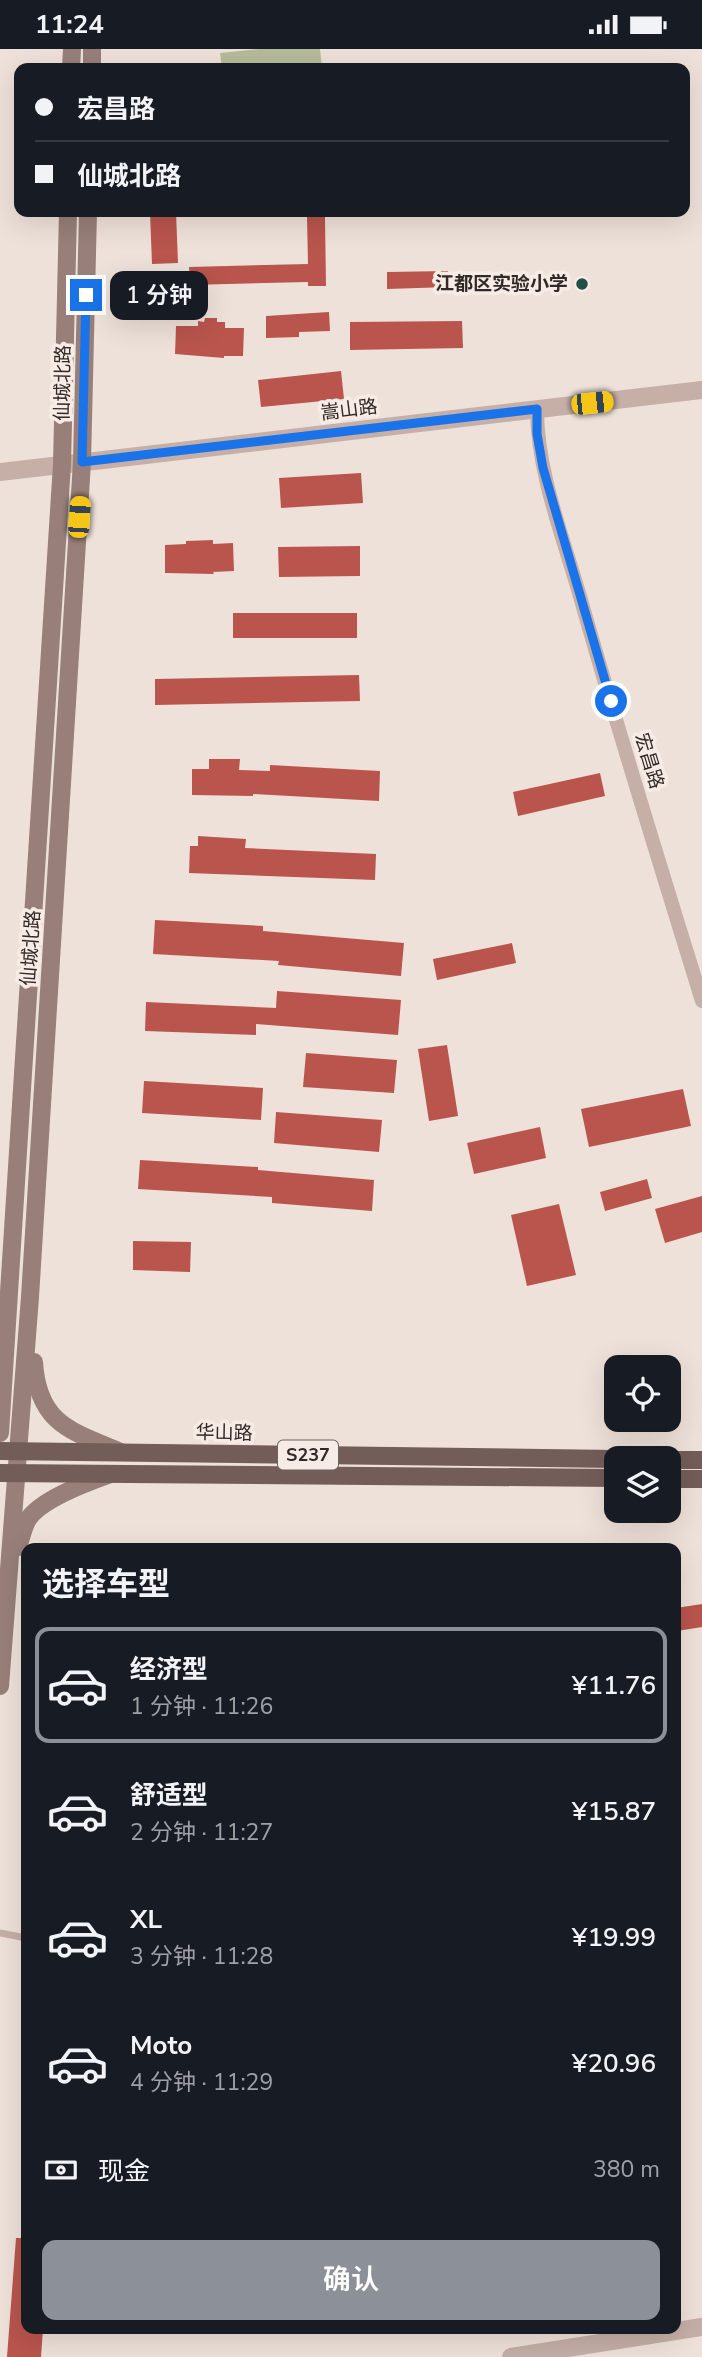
<!DOCTYPE html>
<html lang="zh">
<head>
<meta charset="utf-8">
<style>
  :root { --surface:#171b24; --page:#20242c; --text:#f1f3f6; --muted:#9ea1a6; --line:#363941; --accent:#8c9099 }
  body { margin:0; font-family:"Nunito Sans","Noto Sans SC",sans-serif; background:var(--page); color:var(--text); height:100vh; display:flex; flex-direction:column; font-size:26px; white-space:nowrap }
  * { box-sizing:border-box; margin:0 }
  p { font-size:23px; color:var(--muted) }
  .icon { flex:none; width:38px; height:38px; fill:none; stroke:currentColor; stroke-width:2; stroke-linecap:round; stroke-linejoin:round }
  .map { position:relative; flex:1; overflow:hidden }
  .panel { position:absolute; left:21px; top:1494px; width:660px; height:791px; display:flex; flex-direction:column; background:var(--surface); border-radius:14px; box-shadow:0 7px 28px #0002 }
  .panel>* { flex:none }
  .banner { position:absolute; left:14px; top:14px; width:676px; height:154px; border-radius:14px; box-shadow:0 7px 28px #0002; display:grid; align-content:center; height:154px; padding:0 21px; background:var(--surface) }
  .tools { position:absolute; left:604px; top:1306px; display:grid; gap:14px }
  .tools a { display:grid; place-items:center; width:77px; height:77px; border-radius:14px; background:var(--surface); box-shadow:0 7px 28px #0002; font-size:35px }
  .end { position:absolute; width:32px; height:32px; margin:-16px; border:9px solid #1a73e8; background:#fff; box-shadow:0 0 0 4px #fff }
  .from { border-radius:50% }
  .bubble { position:absolute; height:49px; border-radius:14px; background:var(--surface); box-shadow:0 7px 28px #0002; font-size:23px; font-weight:600; line-height:49px; text-align:center }
  .car { position:absolute; width:21px; height:42px; margin:-21px -10px; border-radius:9px; box-shadow:0 0 5px 2px #0007; background:linear-gradient(#f5c518 24%,#345 0 40%,#f5c518 0 76%,#345 0 86%,#f5c518 0) }
  .banner b { display:flex; align-items:center; gap:24px; height:66px; font-size:26px }
  .banner b+b { border-top:2px solid var(--line) }
  .banner i { width:18px; height:18px; background:var(--text) }
  ul { padding:0; list-style:none }
  li { display:flex; align-items:center; gap:21px; height:116px; margin:0 14px 10px; padding:0 7px; border:4px solid transparent; border-radius:14px }
  li div { flex:1 }
  li b { display:block; font-size:26px }
  li em { font-style:normal; font-weight:600 }
  li.active { border-color:var(--accent) }
  li>.icon { width:63px; height:63px; stroke-width:1.5 }
  h2 { padding:0 21px; font-size:32px; line-height:84px }
  .pay { display:flex; align-items:center; gap:18px; height:77px; padding:0 21px; font-size:26px }
  .pay p { margin-inline-start:auto }
  .cta { display:flex; gap:14px; margin-top:auto; padding:14px 21px }
  .cta a { flex:1; height:80px; border-radius:14px; background:var(--accent); color:#fff; font-size:28px; font-weight:600; line-height:80px; text-align:center }
  .status { display:flex; justify-content:space-between; align-items:center; height:49px; padding:0 35px; background:var(--surface); direction:ltr }
  .status svg { height:19px; fill:currentColor }
  .map>svg:first-child { display:block }
</style>
</head>
<body>
<div class="status"><b>11:24</b><svg viewBox="0 0 49 12"><path d="M0 12V9h3v3zM5 12V6h3v6zM10 12V3h3v9zM15 12V0h3v12zM26 1h20v11H26zM47 4h2v5h-2z"/></svg></div>
<div class="map">
<svg width="702" height="2308" viewBox="0 0 702 2308">
  <rect width="100%" height="100%" fill="#eee1d9"/>
  <polygon fill="#b6bb9b" points="259,0 320,0 322,19 222,19 220,4"/>
  <g fill="#b9554d">
    <polygon points="150,163 176,163 178,214 152,215"/>
    <polygon points="307,168 325,168 326,237 308,237 308,233 190,236 189,218 308,215"/>
    <polygon points="448,222 449,238 387,240 387,223"/>
    <polygon points="329,263 330,282 299,283 299,288 266,289 266,267"/>
    <polygon points="205,269 217,269 217,273 225,273 225,279 244,279 243,307 224,307 224,309 175,305 176,277 198,277 198,272 204,273"/>
    <polygon points="462,272 463,299 350,301 350,273"/>
    <polygon points="341,322 344,350 261,358 258,331"/>
    <polygon points="361,424 363,454 281,459 279,429"/>
    <polygon points="213,491 213,495 233,494 234,522 213,523 214,525 165,524 165,496 186,495 186,492"/>
    <polygon points="360,497 360,527 279,528 278,498"/>
    <rect x="233" y="564" width="124" height="25"/>
    <polygon points="359,626 360,652 155,656 155,630"/>
    <polygon points="209,710 240,710 239,721 270,722 270,716 380,722 379,752 253,745 253,747 192,746 192,720 209,720"/>
    <polygon points="600,724 605,747 518,767 513,743"/>
    <polygon points="198,787 246,790 245,799 376,805 375,831 189,824 190,797 198,797"/>
    <polygon points="155,871 263,877 263,882 404,894 401,927 278,916 279,912 153,905"/>
    <polygon points="512,894 516,914 437,931 433,910"/>
    <polygon points="277,942 401,951 398,986 256,975 256,986 145,982 146,953 276,959"/>
    <polygon points="447,996 458,1067 429,1072 418,1000"/>
    <polygon points="306,1004 397,1011 394,1044 303,1038"/>
    <polygon points="144,1032 263,1039 261,1071 142,1064"/>
    <polygon points="683,1040 691,1077 589,1098 581,1060"/>
    <polygon points="276,1063 382,1071 379,1103 274,1094"/>
    <polygon points="540,1078 546,1109 474,1125 467,1094"/>
    <polygon points="140,1111 258,1118 258,1121 374,1131 372,1162 272,1154 272,1148 138,1140"/>
    <polygon points="647,1130 652,1149 605,1162 600,1143"/>
    <polygon points="702,1147 702,1183 665,1194 655,1160"/>
    <polygon points="559,1155 576,1226 527,1237 511,1166"/>
    <polygon points="133,1192 191,1193 190,1223 133,1221"/>
    <polygon points="702,1555 702,1578 677,1582 676,1559"/>
    <polygon points="16,2189 26,2189 26,2280 43,2280 41,2308 7,2308"/>
  </g>
  <g fill="none" stroke-linecap="round" stroke-linejoin="round">
    <polyline stroke="#c5afa7" stroke-width="7" points="0,1884 26,1889"/>
    <path stroke="#c5afa7" stroke-width="14" d="M537,360C537,424 564,490 581,551C619,685 661,819 702,952"/>
    <g stroke="#c5afa7" stroke-width="18">
      <polyline points="0,423 702,341"/>
      <polyline points="511,2308 702,2278"/>
    </g>
    <g stroke="#987f79" stroke-width="18">
      <polyline points="71,19 72,0"/>
      <polyline points="92,19 92,0"/>
      <path d="M34,1313C38,1375 71,1382 121,1403"/>
      <polyline points="0,1384 62,415 68,163"/>
      <path d="M18,1498C21,1490 23,1480 27,1472C39,1451 86,1434 108,1426"/>
      <polyline points="0,1637 30,1248 82,413 88,163"/>
    </g>
    <g stroke="#735d59" stroke-width="18">
      <polyline points="0,1402 616,1410"/>
      <polyline points="668,1411 702,1411"/>
      <polyline points="0,1424 616,1429"/>
      <polyline points="668,1430 702,1430"/>
    </g>
  </g>
  <g fill="none" stroke-linecap="round" stroke-linejoin="round">
    <polyline stroke="#1a73e8" stroke-width="9" points="86,246 82,413 537,360 537,385 543,419 611,652"/>
  </g>
  <circle fill="#214f4a" stroke="#f7ece5" stroke-width="2.5" cx="582" cy="235" r="7"/>
  <g text-anchor="middle" dominant-baseline="central" stroke-width="7" stroke-linejoin="round" paint-order="stroke">
    <rect fill="#f7ece5" stroke="#6d6360" stroke-width="2" x="278" y="1391.5" width="60" height="29" rx="5"/>
    <g font-size="18" font-weight="bold" fill="#322827">
      <text x="308" y="1406">S237</text>
    </g>
    <g font-size="19" font-weight="bold" fill="#322827" stroke="#f7ece5" text-anchor="end">
      <text x="568" y="235">江都区实验小学</text>
    </g>
    <g font-size="19" fill="#322827" stroke="#f7ece5">
      <text transform="translate(63 334) rotate(-89)">仙城北路</text>
      <text transform="translate(349 361) rotate(-7)">嵩山路</text>
      <text transform="translate(649 712) rotate(73)">宏昌路</text>
      <text transform="translate(31 899) rotate(-86)">仙城北路</text>
      <text transform="translate(224 1384) rotate(1)">华山路</text>
    </g>
  </g>
</svg>
<div class="tools">
<a><svg class="icon" aria-label="locate" viewBox="0 0 24 24"><circle cx="12" cy="12" r="6"/><path d="M12 2v4M12 18v4M2 12h4M18 12h4"/></svg></a>
<a><svg class="icon" aria-label="layers" viewBox="0 0 24 24"><path d="M12 4l9 5-9 5-9-5zM3 14l9 5 9-5"/></svg></a>
</div>
<i class="end from" style="left:611px;top:652px"></i>
<i class="end" style="left:86px;top:246px"></i>
<div class="bubble" style="left:110px;top:222px;width:98px">1 分钟</div>
<i class="car" style="left:592px;top:354px;rotate:84deg"></i>
<i class="car" style="left:79px;top:468px;rotate:4deg"></i>
<div class="banner">
<b><i class="from"></i>宏昌路</b>
<b><i></i>仙城北路</b>
</div>
<section class="panel">
<h2>选择车型</h2>
<ul>
<li class="active"><svg class="icon" aria-label="car" viewBox="0 0 24 24"><path d="M5 17H2v-5l4-1 3-4h7l3 4 3 1v5h-3M9 17h6M6 11h13"/><circle cx="7" cy="17" r="2"/><circle cx="17" cy="17" r="2"/></svg><div><b>经济型</b><p>1 分钟 · 11:26</p></div><em>¥11.76</em></li>
<li><svg class="icon" aria-label="car" viewBox="0 0 24 24"><path d="M5 17H2v-5l4-1 3-4h7l3 4 3 1v5h-3M9 17h6M6 11h13"/><circle cx="7" cy="17" r="2"/><circle cx="17" cy="17" r="2"/></svg><div><b>舒适型</b><p>2 分钟 · 11:27</p></div><em>¥15.87</em></li>
<li><svg class="icon" aria-label="car" viewBox="0 0 24 24"><path d="M5 17H2v-5l4-1 3-4h7l3 4 3 1v5h-3M9 17h6M6 11h13"/><circle cx="7" cy="17" r="2"/><circle cx="17" cy="17" r="2"/></svg><div><b>XL</b><p>3 分钟 · 11:28</p></div><em>¥19.99</em></li>
<li><svg class="icon" aria-label="car" viewBox="0 0 24 24"><path d="M5 17H2v-5l4-1 3-4h7l3 4 3 1v5h-3M9 17h6M6 11h13"/><circle cx="7" cy="17" r="2"/><circle cx="17" cy="17" r="2"/></svg><div><b>Moto</b><p>4 分钟 · 11:29</p></div><em>¥20.96</em></li>
</ul>
<div class="pay"><svg class="icon" aria-label="cash" viewBox="0 0 24 24"><path d="M3 7h18v10H3z"/><circle cx="12" cy="12" r="2"/></svg>现金<p>380 m</p></div>
<div class="cta"><a>确认</a></div>
</section>
</div>
</body>
</html>
